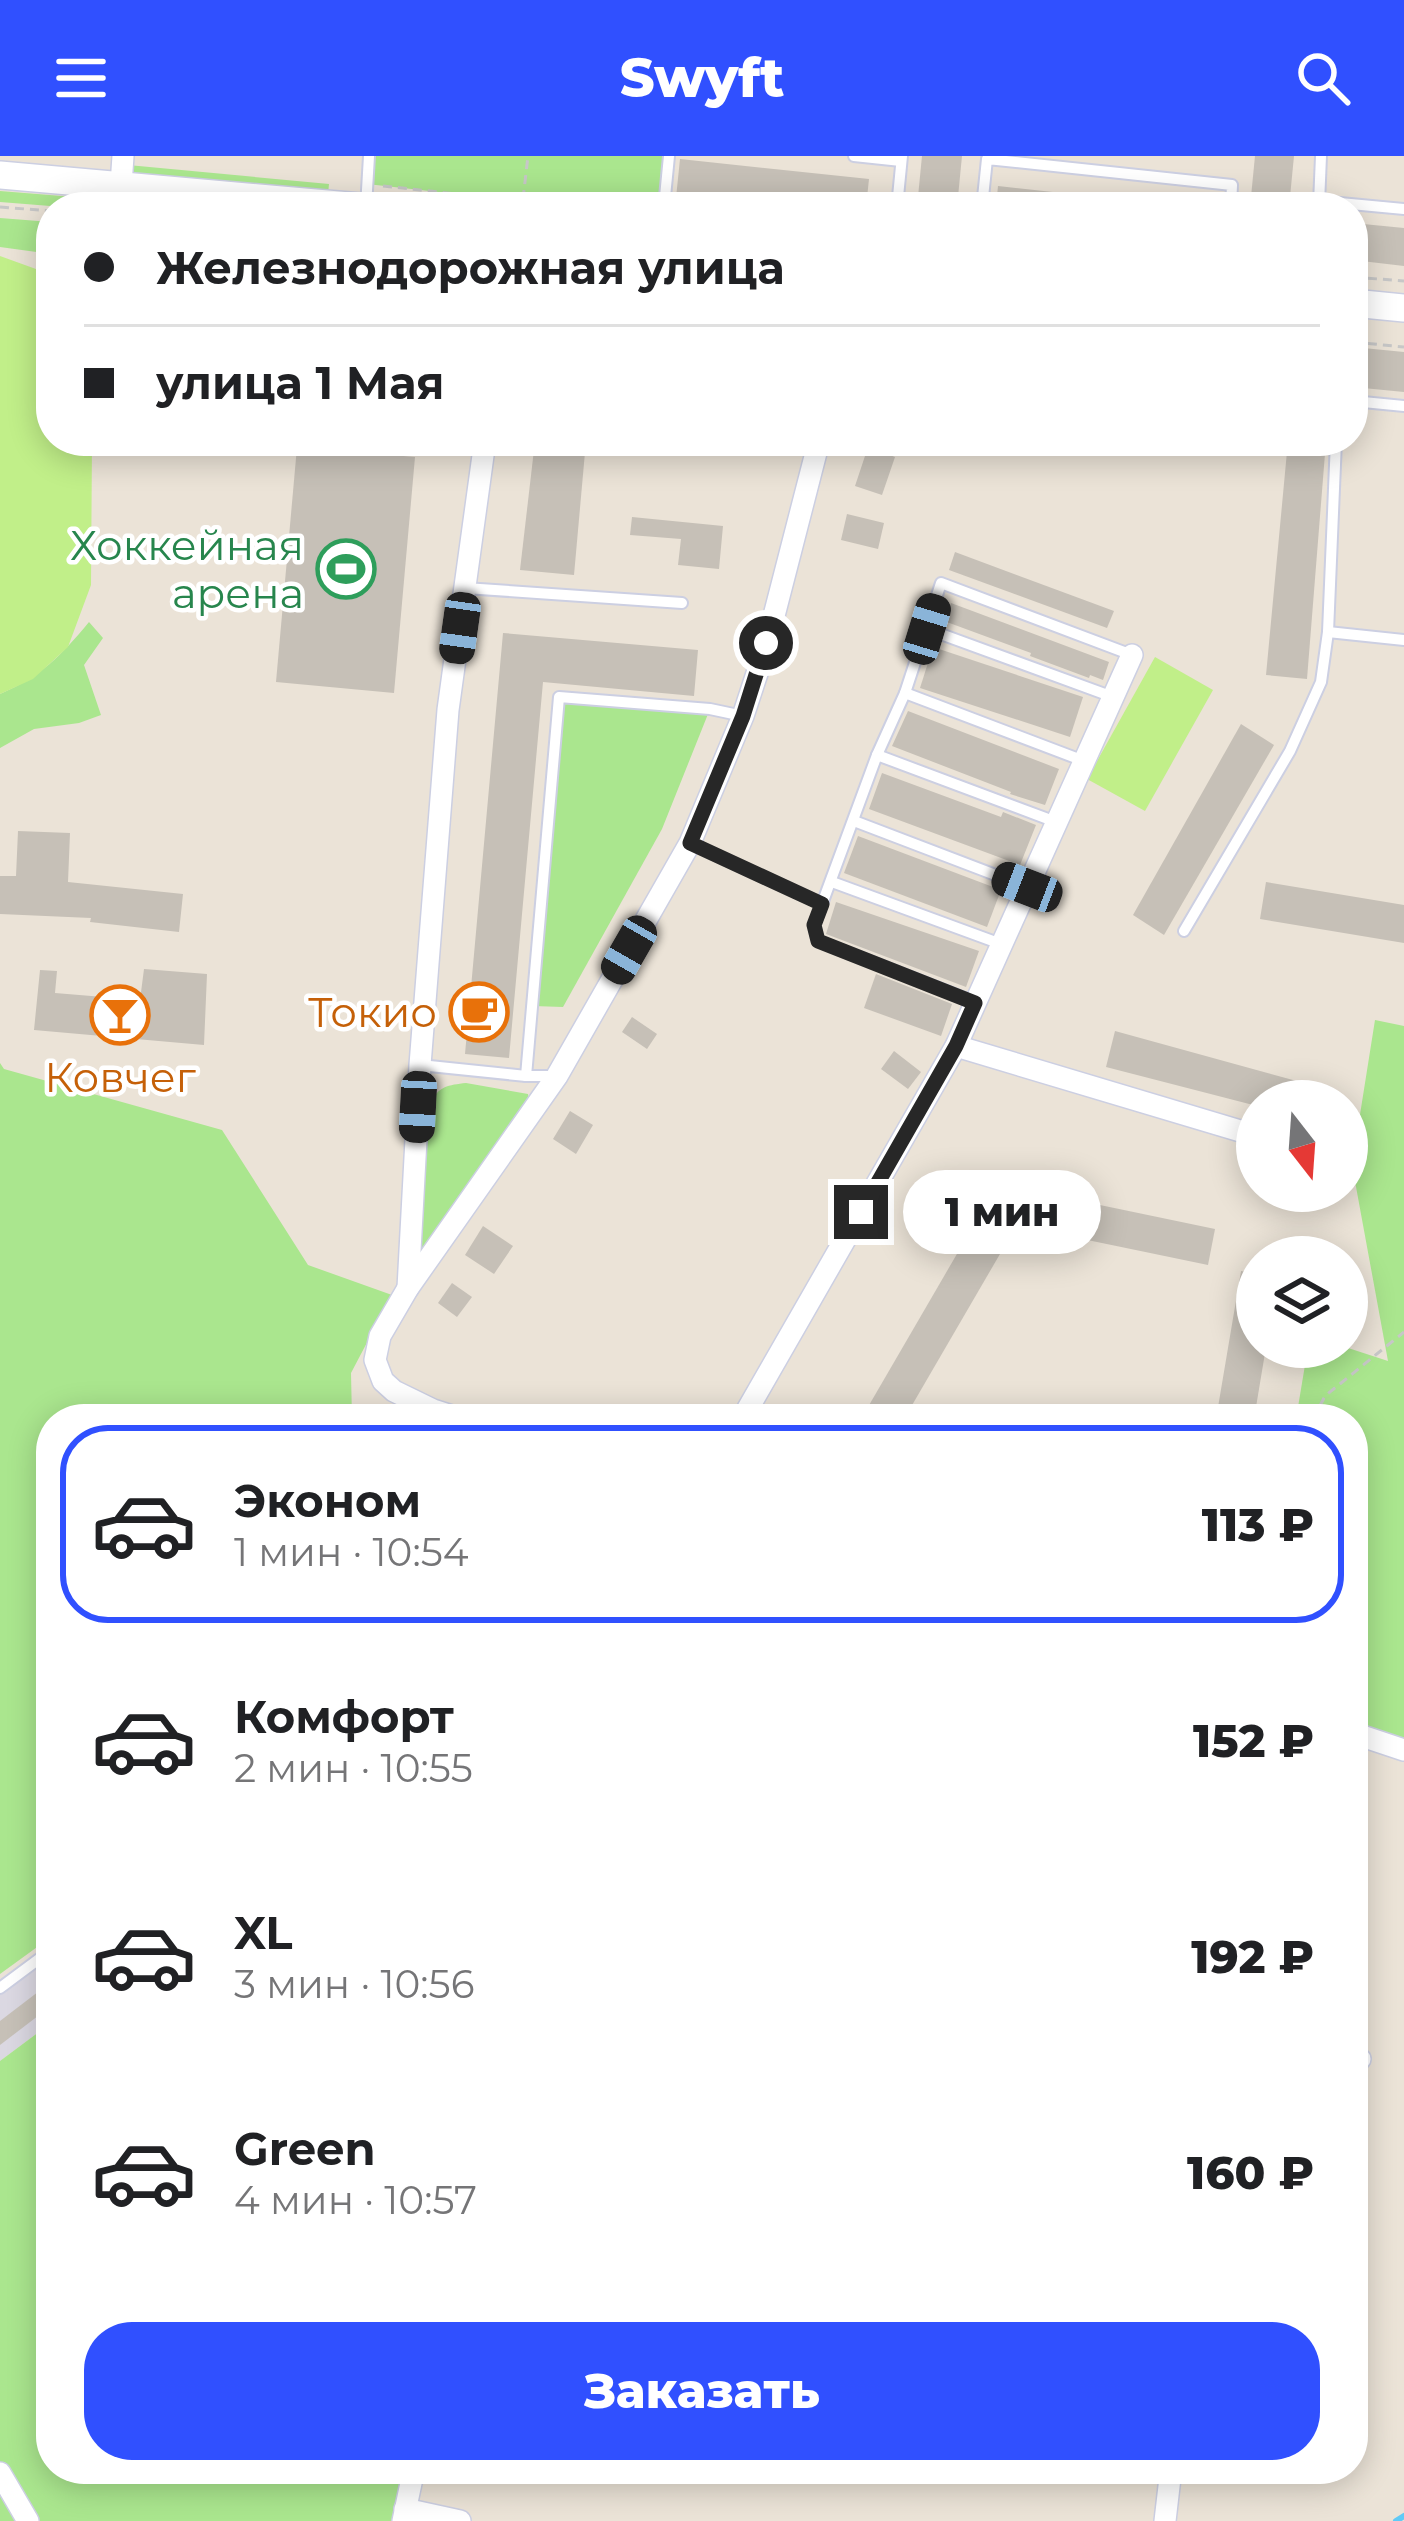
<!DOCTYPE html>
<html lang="ru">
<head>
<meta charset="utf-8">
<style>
  :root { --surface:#fff; --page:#f6f6f6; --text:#202124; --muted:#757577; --line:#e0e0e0; --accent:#3050ff }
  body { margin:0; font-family:Montserrat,sans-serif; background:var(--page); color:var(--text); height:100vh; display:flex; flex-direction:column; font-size:45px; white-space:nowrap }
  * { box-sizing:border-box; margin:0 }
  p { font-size:39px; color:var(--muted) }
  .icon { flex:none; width:66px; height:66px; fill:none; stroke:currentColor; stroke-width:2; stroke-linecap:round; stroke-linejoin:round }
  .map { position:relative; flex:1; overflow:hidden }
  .drawer { position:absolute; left:36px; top:1248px; width:1332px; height:1080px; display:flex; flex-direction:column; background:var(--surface); border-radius:48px; box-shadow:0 6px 30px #0003 }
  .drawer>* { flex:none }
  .banner { position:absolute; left:36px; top:36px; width:1332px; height:264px; border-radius:48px; box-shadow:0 6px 30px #0003; display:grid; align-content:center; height:264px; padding:0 48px; background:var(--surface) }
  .needle { width:78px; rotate:163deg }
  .tools { position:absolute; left:1236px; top:924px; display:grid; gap:24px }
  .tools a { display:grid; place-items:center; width:132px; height:132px; border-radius:50%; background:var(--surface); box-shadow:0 6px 30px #0003; font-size:60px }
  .end { position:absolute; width:54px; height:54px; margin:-27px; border:15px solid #272727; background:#fff; box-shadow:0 0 0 6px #fff }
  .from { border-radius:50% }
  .bubble { position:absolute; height:84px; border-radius:42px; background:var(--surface); box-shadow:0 6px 30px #0003; font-size:39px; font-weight:800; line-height:84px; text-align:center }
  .car { position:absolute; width:36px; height:72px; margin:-36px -18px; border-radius:15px; box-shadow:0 0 9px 3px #0007; background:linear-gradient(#222 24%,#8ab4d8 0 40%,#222 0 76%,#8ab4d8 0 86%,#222 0) }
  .banner b { display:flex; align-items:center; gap:42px; height:114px; font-size:45px }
  .banner b+b { border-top:3px solid var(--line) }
  .banner i { width:30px; height:30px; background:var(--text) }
  ul { padding:21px 0 0; list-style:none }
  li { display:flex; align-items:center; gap:36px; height:198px; margin:0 24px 18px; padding:0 24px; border:6px solid transparent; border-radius:48px }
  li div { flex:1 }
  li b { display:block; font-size:45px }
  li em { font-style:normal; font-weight:800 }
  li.active { border-color:var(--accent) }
  li>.icon { width:108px; height:108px; stroke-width:1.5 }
  .button { display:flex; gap:24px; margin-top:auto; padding:24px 48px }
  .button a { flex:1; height:138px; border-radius:48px; background:var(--accent); color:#fff; font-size:48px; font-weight:800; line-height:138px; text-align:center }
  header { display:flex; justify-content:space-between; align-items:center; height:156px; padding:0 48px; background:var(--accent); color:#fff; font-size:54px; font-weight:800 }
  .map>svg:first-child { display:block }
</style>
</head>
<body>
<header><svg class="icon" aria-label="menu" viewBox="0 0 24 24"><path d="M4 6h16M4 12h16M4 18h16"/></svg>Swyft<svg class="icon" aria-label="search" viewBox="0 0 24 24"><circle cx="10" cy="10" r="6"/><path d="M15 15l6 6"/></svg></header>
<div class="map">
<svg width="1404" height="2365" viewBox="0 0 1404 2365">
  <rect width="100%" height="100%" fill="#ebe3d7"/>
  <polygon fill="#dbd8e2" points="51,1795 51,1867 0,1905 0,1832"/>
  <g fill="#aae68e">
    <polygon points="369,0 669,0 664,51 524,51 525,47 554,49 367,28"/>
    <polygon points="128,9 329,28 328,38 127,19"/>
    <polygon points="0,35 198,51 63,51 0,46"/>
    <polygon points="0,62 51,66 51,98 0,91"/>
    <path d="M89,466L103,482L84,509L101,559L79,567L34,573L0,592V538C41,520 60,501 89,466Z"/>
    <polygon points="559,541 710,553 662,673 563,851 533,850"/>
    <polygon points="1375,864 1404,870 1404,1594 1353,1577 1353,1263 1296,1263 1308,1191 1345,1191 1388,1205 1352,1009"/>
    <polygon points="0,907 4,913 222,974 308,1109 392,1139 351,1217 352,1263 51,1263 51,1781 0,1818"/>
    <path d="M466,927L528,938L529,947L415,1113L431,948C437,930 449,929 466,927Z"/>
    <polygon points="51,1867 51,2313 414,2313 403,2365 0,2365 0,1905"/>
  </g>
  <g fill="#c1ef89">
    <polygon points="0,100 47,117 51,126 51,285 92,285 91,429 68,491 33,523 0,538"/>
    <polygon points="1155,501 1213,534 1145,655 1087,623"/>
  </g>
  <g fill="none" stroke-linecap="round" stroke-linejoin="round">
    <polyline stroke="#60caf6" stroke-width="6" points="1396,2365 1404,2360"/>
  </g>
  <g fill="#c6c0b7">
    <polygon points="922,0 962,0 957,51 917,51"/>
    <polygon points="1255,0 1294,0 1289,51 1250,51"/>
    <polygon points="680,3 869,23 866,51 766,51 676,42"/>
    <polygon points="998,30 1099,41 1099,51 996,51"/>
    <polygon points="1353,67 1404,72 1404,110 1353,104"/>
    <polygon points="1353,191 1404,196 1404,236 1353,231"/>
    <polygon points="535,285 586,285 574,419 520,414"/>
    <polygon points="1288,285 1326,285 1307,523 1266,519"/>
    <polygon points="297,291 415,301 394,537 276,526"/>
    <polygon points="868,291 895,301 882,339 855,330"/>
    <polygon points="847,358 884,367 878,393 841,384"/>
    <polygon points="632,361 723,370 719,413 678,409 681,383 630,379"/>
    <polygon points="955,396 1114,455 1107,472 949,414"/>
    <polygon points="951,447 1109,506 1103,524 1090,519 1089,522 1030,500 1031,497 944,465"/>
    <polygon points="503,477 698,494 694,540 543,526 509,902 465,898"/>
    <polygon points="933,491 1083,541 1070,581 920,532"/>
    <polygon points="908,555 1059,613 1045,649 1010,638 1011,636 892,590"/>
    <polygon points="1241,568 1274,589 1164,779 1133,759"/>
    <polygon points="882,617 1001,661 1003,656 1036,669 1020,709 869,653"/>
    <polygon points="18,675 70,677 68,726 183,738 179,776 90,766 91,762 0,758 0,720 16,720"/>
    <polygon points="858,680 1001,734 987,771 844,717"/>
    <polygon points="1266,726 1404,749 1404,787 1260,763"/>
    <polygon points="836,746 979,795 966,831 826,778"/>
    <polygon points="144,813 207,818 204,889 34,874 40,814 57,815 55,837 140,844"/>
    <polygon points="876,818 952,848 941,880 864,852"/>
    <polygon points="632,861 657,878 647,893 622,876"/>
    <polygon points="1115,875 1304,927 1300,945 1257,945 1257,950 1106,911"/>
    <polygon points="894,895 921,916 908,933 881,913"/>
    <polygon points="570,955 593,969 576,998 553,983"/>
    <polygon points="1052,1039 1215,1073 1208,1109 1044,1075"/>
    <polygon points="986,1048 1018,1067 904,1263 861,1263"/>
    <polygon points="483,1070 513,1090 494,1118 465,1099"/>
    <polygon points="1241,1115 1257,1118 1257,1191 1266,1191 1254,1263 1216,1263"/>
    <polygon points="452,1127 472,1141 457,1161 438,1147"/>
    <polygon points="51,1826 51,1850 0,1889 0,1865"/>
  </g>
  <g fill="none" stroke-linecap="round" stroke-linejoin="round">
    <defs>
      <g id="lane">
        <polyline points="854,0 901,5"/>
        <polyline points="1319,45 1404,53"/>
        <polyline points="1319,48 1321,0"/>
        <polyline points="366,51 369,0"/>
        <polyline points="664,51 669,0"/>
        <polyline points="897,51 902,0"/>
        <polyline points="982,51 987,3 1232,29 1231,51"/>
        <polyline points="1353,245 1404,250"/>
        <polyline points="1336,285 1328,476 1404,484"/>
        <polyline points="465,432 682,447"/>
        <polyline points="927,473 1113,541"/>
        <polyline points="905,537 1084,605"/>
        <polyline points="877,599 1056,666"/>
        <polyline points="854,665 1027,731"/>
        <polyline points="690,687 822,748 814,769 818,785 975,846"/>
        <polyline points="832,726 1001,788"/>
        <polyline points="822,748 877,599 905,537 941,427 1132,499"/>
        <polyline points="1184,775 1290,595 1321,526 1328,476"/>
        <polyline points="420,909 526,920 554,920"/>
        <polyline points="526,920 559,541 710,553 743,560"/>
        <polyline points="0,1832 51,1794"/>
      </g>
      <g id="street">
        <polyline points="121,29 123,0"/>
        <polyline points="956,890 1257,980"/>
        <polyline points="1347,1007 1352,1009"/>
        <polyline points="408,1132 420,909 448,554 485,285"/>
        <polyline points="461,1263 433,1254 394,1235 383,1225 375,1204 380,1180 408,1132 557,920 690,687 743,560 767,487 819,285"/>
        <polyline points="742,1263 956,890 1132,499"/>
        <polyline points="1353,1577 1404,1594"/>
        <polyline points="1353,1903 1360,1903"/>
        <polyline points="0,2317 28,2365"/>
        <polyline points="405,2353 460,2365"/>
        <polyline points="403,2365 414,2313"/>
        <polyline points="1165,2365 1171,2313"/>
      </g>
      <g id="secondary">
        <polyline points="0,19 361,51"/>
        <polyline points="1353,147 1404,152"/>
      </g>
    </defs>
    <use href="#lane" stroke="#cccfe2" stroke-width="14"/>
    <use href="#street" stroke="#cccfe2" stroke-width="24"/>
    <use href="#secondary" stroke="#cccfe2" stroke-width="30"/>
    <g stroke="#c7c7c7" stroke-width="3" stroke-dasharray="9 6" stroke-linecap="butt">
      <polyline points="383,30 578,51"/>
      <polyline points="523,43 528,0"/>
      <polyline points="0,51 51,55"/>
      <polyline points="1353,121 1404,125"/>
      <polyline points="1353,186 1404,191"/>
      <polyline points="1313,1263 1325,1240 1404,1176"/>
    </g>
    <use href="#lane" stroke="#fff" stroke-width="10"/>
    <use href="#street" stroke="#fff" stroke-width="21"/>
    <use href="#secondary" stroke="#fff" stroke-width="27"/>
  </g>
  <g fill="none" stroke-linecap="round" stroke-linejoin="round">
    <polyline stroke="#272727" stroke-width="15" points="766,487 743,560 690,687 822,748 814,769 818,785 975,847 956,890 861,1056"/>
  </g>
  <defs>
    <symbol id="stadium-ring" viewBox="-11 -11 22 22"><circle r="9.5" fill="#fff" stroke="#2e9e5b" stroke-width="1.5"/><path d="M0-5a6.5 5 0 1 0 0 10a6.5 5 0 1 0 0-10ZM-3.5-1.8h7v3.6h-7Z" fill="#2e9e5b"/></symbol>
    <symbol id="cafe-ring" viewBox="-11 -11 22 22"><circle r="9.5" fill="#fff" stroke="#e8710a" stroke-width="1.5"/><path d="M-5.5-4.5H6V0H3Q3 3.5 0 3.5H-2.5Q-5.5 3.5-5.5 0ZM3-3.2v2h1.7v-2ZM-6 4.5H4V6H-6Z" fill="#e8710a"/></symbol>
    <symbol id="bar-ring" viewBox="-11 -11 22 22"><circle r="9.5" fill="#fff" stroke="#e8710a" stroke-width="1.5"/><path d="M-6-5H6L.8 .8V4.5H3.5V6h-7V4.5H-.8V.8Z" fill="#e8710a"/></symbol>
  </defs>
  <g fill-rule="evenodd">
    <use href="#stadium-ring" x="313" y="380" width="66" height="66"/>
    <use href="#cafe-ring" x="446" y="823" width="66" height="66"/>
    <use href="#bar-ring" x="87" y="826" width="66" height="66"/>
  </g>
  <g text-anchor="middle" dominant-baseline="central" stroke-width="9" stroke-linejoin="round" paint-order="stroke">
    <g font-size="42" fill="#27864d" stroke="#fff" text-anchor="end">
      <text x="304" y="389">Хоккейная<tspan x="304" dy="48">арена</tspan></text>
    </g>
    <g font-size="42" fill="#c56008" stroke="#fff" text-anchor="end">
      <text x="437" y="856">Токио</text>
      <text x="120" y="921" text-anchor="middle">Ковчег</text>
    </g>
  </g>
</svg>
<div class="tools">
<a><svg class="needle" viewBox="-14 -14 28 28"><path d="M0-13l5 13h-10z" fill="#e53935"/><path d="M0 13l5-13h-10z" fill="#757577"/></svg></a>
<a><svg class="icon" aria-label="layers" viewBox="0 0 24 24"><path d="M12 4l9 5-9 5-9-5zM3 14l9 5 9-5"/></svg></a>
</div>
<i class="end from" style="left:766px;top:487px"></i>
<i class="end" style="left:861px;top:1056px"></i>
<div class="bubble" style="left:903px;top:1014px;width:198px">1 мин</div>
<i class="car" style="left:460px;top:472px;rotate:188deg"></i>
<i class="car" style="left:927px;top:473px;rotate:17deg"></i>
<i class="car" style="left:1027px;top:731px;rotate:291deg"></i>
<i class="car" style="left:629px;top:794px;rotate:210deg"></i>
<i class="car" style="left:418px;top:951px;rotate:183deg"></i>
<div class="banner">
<b><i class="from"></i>Железнодорожная улица</b>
<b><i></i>улица 1 Мая</b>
</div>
<section class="drawer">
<ul>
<li class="active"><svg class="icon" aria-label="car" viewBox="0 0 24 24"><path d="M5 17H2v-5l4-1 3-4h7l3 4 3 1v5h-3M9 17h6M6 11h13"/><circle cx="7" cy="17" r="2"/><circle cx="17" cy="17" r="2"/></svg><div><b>Эконом</b><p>1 мин · 10:54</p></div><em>113 ₽</em></li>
<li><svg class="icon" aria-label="car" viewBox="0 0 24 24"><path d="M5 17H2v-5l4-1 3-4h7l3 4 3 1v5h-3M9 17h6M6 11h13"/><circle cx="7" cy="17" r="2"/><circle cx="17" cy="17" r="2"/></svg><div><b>Комфорт</b><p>2 мин · 10:55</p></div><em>152 ₽</em></li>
<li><svg class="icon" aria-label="car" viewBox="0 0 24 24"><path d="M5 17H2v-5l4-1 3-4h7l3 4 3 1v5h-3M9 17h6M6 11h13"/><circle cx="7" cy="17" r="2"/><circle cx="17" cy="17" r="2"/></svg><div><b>XL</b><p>3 мин · 10:56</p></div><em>192 ₽</em></li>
<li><svg class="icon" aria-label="car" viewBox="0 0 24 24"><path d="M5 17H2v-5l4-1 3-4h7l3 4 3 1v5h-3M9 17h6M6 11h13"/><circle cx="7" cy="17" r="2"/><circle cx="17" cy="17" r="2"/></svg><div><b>Green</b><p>4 мин · 10:57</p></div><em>160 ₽</em></li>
</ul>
<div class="button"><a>Заказать</a></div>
</section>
</div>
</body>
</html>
